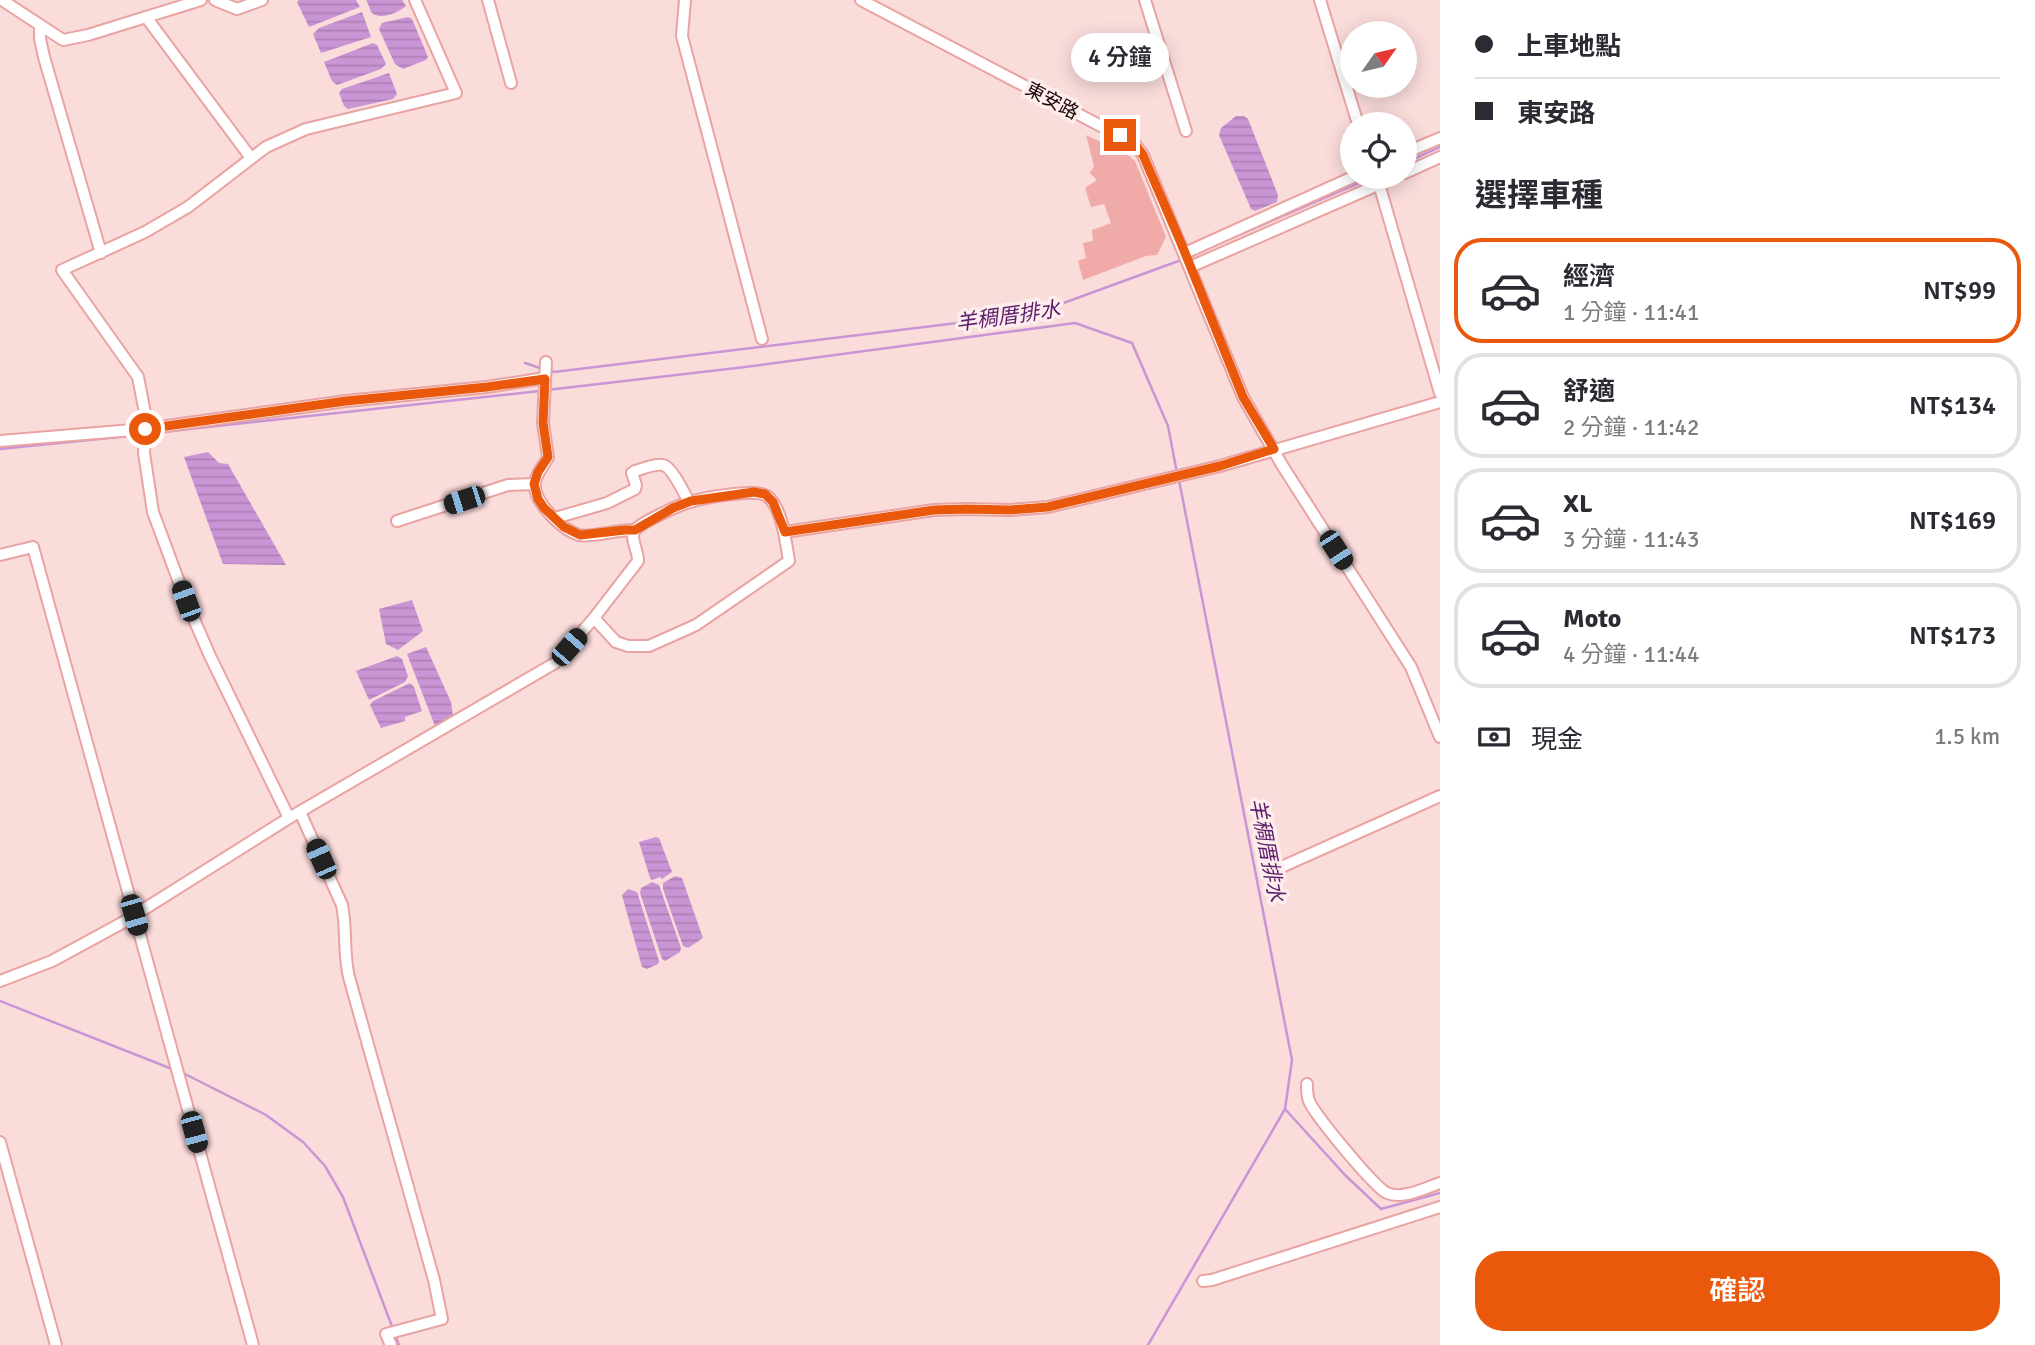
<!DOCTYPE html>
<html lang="zh-TW">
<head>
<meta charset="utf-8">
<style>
  :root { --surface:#fff; --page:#f7f7f7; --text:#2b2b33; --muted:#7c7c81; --line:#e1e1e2; --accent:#ea580c }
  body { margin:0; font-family:Signika,"Noto Sans TC",sans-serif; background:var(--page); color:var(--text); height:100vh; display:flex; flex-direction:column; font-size:26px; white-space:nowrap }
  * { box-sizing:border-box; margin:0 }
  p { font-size:23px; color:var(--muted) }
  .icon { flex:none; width:38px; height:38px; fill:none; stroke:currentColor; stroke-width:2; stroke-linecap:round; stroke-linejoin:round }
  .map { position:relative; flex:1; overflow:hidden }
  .details { display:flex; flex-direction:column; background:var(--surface); width:595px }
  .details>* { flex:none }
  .hud { display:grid; align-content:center; height:154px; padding:0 35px; background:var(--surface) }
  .needle { width:46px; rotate:56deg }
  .tools { position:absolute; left:1340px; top:21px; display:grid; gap:14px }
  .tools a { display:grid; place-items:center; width:77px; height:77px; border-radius:50%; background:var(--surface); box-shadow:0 4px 18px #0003; font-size:35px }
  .end { position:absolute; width:32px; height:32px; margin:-16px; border:9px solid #ea580c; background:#fff; box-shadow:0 0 0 4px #fff }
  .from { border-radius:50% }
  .bubble { position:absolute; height:49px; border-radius:24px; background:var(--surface); box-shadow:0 4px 18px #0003; font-size:23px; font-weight:600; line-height:49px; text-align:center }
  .car { position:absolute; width:21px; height:42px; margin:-21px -10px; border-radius:9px; box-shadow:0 0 5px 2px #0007; background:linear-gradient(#222 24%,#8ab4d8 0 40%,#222 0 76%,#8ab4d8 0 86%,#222 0) }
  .hud b { display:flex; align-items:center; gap:24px; height:66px; font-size:26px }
  .hud b+b { border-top:2px solid var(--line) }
  .hud i { width:18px; height:18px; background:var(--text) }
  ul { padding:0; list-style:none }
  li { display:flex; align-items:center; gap:21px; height:105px; margin:0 14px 10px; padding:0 21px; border:4px solid var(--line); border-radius:28px }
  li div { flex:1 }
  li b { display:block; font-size:26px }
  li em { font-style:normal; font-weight:600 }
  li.active { border-color:var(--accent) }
  li>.icon { width:63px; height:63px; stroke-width:1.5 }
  h2 { padding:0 35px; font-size:32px; line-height:84px }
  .pay { display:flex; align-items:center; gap:18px; height:77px; padding:0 35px; font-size:26px }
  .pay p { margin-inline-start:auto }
  .action { display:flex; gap:14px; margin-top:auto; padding:14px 35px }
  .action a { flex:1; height:80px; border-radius:28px; background:var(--accent); color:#fff; font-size:28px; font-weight:600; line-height:80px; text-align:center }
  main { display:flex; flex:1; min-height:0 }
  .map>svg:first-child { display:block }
</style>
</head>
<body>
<main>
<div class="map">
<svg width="1440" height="1345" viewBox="0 0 1440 1345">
  <defs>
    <pattern id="water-rules" width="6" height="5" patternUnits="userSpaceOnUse" patternTransform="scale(1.75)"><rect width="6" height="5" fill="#ca95d5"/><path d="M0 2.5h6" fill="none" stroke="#ad7fb5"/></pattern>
  </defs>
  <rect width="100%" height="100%" fill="#fadcdb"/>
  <polygon fill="#f0aba9" points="1086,135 1127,154 1135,161 1166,237 1157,255 1146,256 1083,280 1078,261 1086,258 1083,243 1093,241 1092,230 1111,223 1104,204 1091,207 1085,188 1097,180 1090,173 1094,166"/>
  <g fill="url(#water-rules)">
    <polygon points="299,0 356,0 360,7 309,27 297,2"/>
    <path d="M366,0H402L406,6C398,13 379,21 371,12C371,11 367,1 366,0Z"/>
    <polygon points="362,12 371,37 321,53 313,34 319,28"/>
    <polygon points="408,17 412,19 428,57 426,60 403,69 395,64 379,29 382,23"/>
    <polygon points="373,43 377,45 386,64 381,69 337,85 332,81 324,62"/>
    <polygon points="389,73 397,94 393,99 348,109 344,106 339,93 342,89"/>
    <polygon points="1236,116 1244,116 1248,119 1278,195 1277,202 1255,211 1251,209 1219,135 1221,128"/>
    <polygon points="208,452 219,463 228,464 286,565 223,564 184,457"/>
    <polygon points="412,600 423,631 398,650 386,644 379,609"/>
    <polygon points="426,647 451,702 453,716 435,726 407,654"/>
    <polygon points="397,656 402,659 408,676 405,682 369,700 356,671"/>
    <polygon points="410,683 414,687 422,711 405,717 405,721 381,728 370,705 373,701"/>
    <polygon points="656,837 659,838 672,872 662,879 660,877 652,880 650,878 639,842"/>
    <polygon points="675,876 682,878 703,938 688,948 683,946 663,889 663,883"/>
    <polygon points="652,882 659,885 681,948 680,952 665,961 662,959 640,893 641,888"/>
    <polygon points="628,889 637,892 659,961 658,964 647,969 642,967 622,895"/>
  </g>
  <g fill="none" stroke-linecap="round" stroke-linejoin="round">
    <g stroke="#ca95d5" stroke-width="2.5">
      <polyline points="1405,163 1440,147"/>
      <polyline points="1190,256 1373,177"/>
      <polyline points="525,363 543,369"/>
      <polyline points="549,370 554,372 1015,316 1058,305 1184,259"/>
      <polyline points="547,390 745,367 1075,323 1132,343 1168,426 1177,473"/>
      <polyline points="153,433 540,391"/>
      <polyline points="0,449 129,436"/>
      <polyline points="0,1001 172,1069"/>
      <polyline points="181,1072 266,1115 303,1142 325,1166 343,1197 393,1329"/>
      <polyline points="1285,1109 1345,1175 1381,1209 1440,1193"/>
      <polyline points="395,1335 399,1345"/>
      <polyline points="1148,1345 1285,1109 1292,1060 1179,480"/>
    </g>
    <defs>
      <g id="minor">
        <polyline points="2,0 63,40 88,35 201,0"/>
        <polyline points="215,0 237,9 262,0"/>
        <polyline points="488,0 511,83"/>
        <polyline points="685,0 682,36 762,339"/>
        <polyline points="861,0 1135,144 1143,155 1243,397 1282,465 1411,667 1440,737"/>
        <polyline points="1145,0 1186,131"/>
        <polyline points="1320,0 1358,124"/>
        <polyline points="146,17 251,158"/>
        <polyline points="40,26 40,39 44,57 101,253"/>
        <polyline points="1405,153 1440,138"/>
        <polyline points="1405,173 1440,157"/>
        <polyline points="1379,184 1440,393"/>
        <polyline points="1185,253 1353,177"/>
        <polyline points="1190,267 1396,177"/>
        <path d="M546,362L543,423L548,457C544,466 537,472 535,482C532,501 562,530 579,535C592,538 618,529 635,530"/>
        <polyline points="0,441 145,429 346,401 487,387 545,378"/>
        <path d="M555,518L607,503L635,489L636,485L632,473L635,471C642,469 655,463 663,465C672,467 684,493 689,502"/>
        <polyline points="397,521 508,485 534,484"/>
        <polyline points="785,532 934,510 967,509 1010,510 1048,507 1220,466 1440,402"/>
        <polyline points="0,555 33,547 253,1345"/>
        <path d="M300,812L342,905C347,929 343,953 349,977L434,1280L442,1319L386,1334L391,1345"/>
        <polyline points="289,818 210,656 186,601 153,512 144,453 145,413 138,377 62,270 145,232 188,207 266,147 306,129 456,93 415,0"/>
        <polyline points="1268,873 1440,796"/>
        <path d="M0,981L52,961L122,923L289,818L555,663L594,618L638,561C639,553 629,537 635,530C642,522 677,506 687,503C701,498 756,488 767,496C782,507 786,543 789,561L696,625L649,646H628L616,642L594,618"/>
        <path d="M1307,1084C1307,1090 1307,1096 1309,1101C1315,1115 1374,1187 1387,1193C1403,1200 1425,1188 1440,1183"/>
        <polyline points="0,1142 56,1345"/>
        <polyline points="1203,1281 1212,1280 1440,1207"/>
      </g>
    </defs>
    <use href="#minor" stroke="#e9a3a2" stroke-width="14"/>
    <use href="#minor" stroke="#fff" stroke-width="10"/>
  </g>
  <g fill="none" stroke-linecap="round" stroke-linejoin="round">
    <polyline stroke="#ea580c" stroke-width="9" points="145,429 346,401 487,387 545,379 543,423 548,457 538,472 534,484 538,499 544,508 564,527 580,535 625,530 635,530 673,508 691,501 754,492 765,494 773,502 785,532 934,510 967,509 1010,510 1048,507 1220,466 1274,449 1243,397 1181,243 1143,155 1135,144 1120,135"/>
  </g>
  <g text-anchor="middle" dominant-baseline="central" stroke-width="7" stroke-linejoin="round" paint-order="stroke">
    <g font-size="19" fill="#1d0606" stroke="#fdeded">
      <text transform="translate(1052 101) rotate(28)">東安路</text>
    </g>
    <g font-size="21" font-style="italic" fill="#5d1d6a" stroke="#fdeded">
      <text transform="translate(1008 316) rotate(-8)">羊稠厝排水</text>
      <text transform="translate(1267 850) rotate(79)">羊稠厝排水</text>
    </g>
  </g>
</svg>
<div class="tools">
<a><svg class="needle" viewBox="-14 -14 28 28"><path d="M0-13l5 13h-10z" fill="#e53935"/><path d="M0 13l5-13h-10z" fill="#7c7c81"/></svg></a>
<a><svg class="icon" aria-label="locate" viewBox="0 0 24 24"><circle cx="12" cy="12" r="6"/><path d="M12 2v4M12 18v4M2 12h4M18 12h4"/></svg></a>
</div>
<i class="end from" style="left:145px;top:429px"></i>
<i class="end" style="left:1120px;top:135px"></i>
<div class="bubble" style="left:1071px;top:33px;width:98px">4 分鐘</div>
<i class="car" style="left:464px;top:500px;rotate:252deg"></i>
<i class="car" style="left:1336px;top:550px;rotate:147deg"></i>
<i class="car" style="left:186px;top:601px;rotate:340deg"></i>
<i class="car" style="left:569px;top:647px;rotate:41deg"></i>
<i class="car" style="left:321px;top:859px;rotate:336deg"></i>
<i class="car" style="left:134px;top:915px;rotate:164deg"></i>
<i class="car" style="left:194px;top:1132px;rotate:165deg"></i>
</div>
<section class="details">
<div class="hud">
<b><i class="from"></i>上車地點</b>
<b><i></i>東安路</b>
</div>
<h2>選擇車種</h2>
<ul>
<li class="active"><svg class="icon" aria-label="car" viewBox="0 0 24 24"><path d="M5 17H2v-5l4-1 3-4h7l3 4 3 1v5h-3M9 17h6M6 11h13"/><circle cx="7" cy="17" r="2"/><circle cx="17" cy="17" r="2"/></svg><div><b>經濟</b><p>1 分鐘 · 11:41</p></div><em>NT$99</em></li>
<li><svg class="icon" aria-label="car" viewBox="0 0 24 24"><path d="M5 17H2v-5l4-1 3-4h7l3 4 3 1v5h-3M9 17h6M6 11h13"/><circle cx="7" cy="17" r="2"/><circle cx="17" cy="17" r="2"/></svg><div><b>舒適</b><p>2 分鐘 · 11:42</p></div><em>NT$134</em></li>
<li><svg class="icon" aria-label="car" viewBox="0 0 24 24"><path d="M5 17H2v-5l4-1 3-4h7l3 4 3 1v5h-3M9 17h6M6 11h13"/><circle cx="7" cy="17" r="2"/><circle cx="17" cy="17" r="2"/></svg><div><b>XL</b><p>3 分鐘 · 11:43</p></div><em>NT$169</em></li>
<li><svg class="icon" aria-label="car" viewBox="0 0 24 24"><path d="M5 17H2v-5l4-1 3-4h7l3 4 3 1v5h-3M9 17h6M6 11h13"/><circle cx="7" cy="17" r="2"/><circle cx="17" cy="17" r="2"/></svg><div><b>Moto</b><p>4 分鐘 · 11:44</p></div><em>NT$173</em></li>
</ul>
<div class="pay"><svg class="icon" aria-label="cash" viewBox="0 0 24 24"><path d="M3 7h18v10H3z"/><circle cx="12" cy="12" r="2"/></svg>現金<p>1.5 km</p></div>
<div class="action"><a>確認</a></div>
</section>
</main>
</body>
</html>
